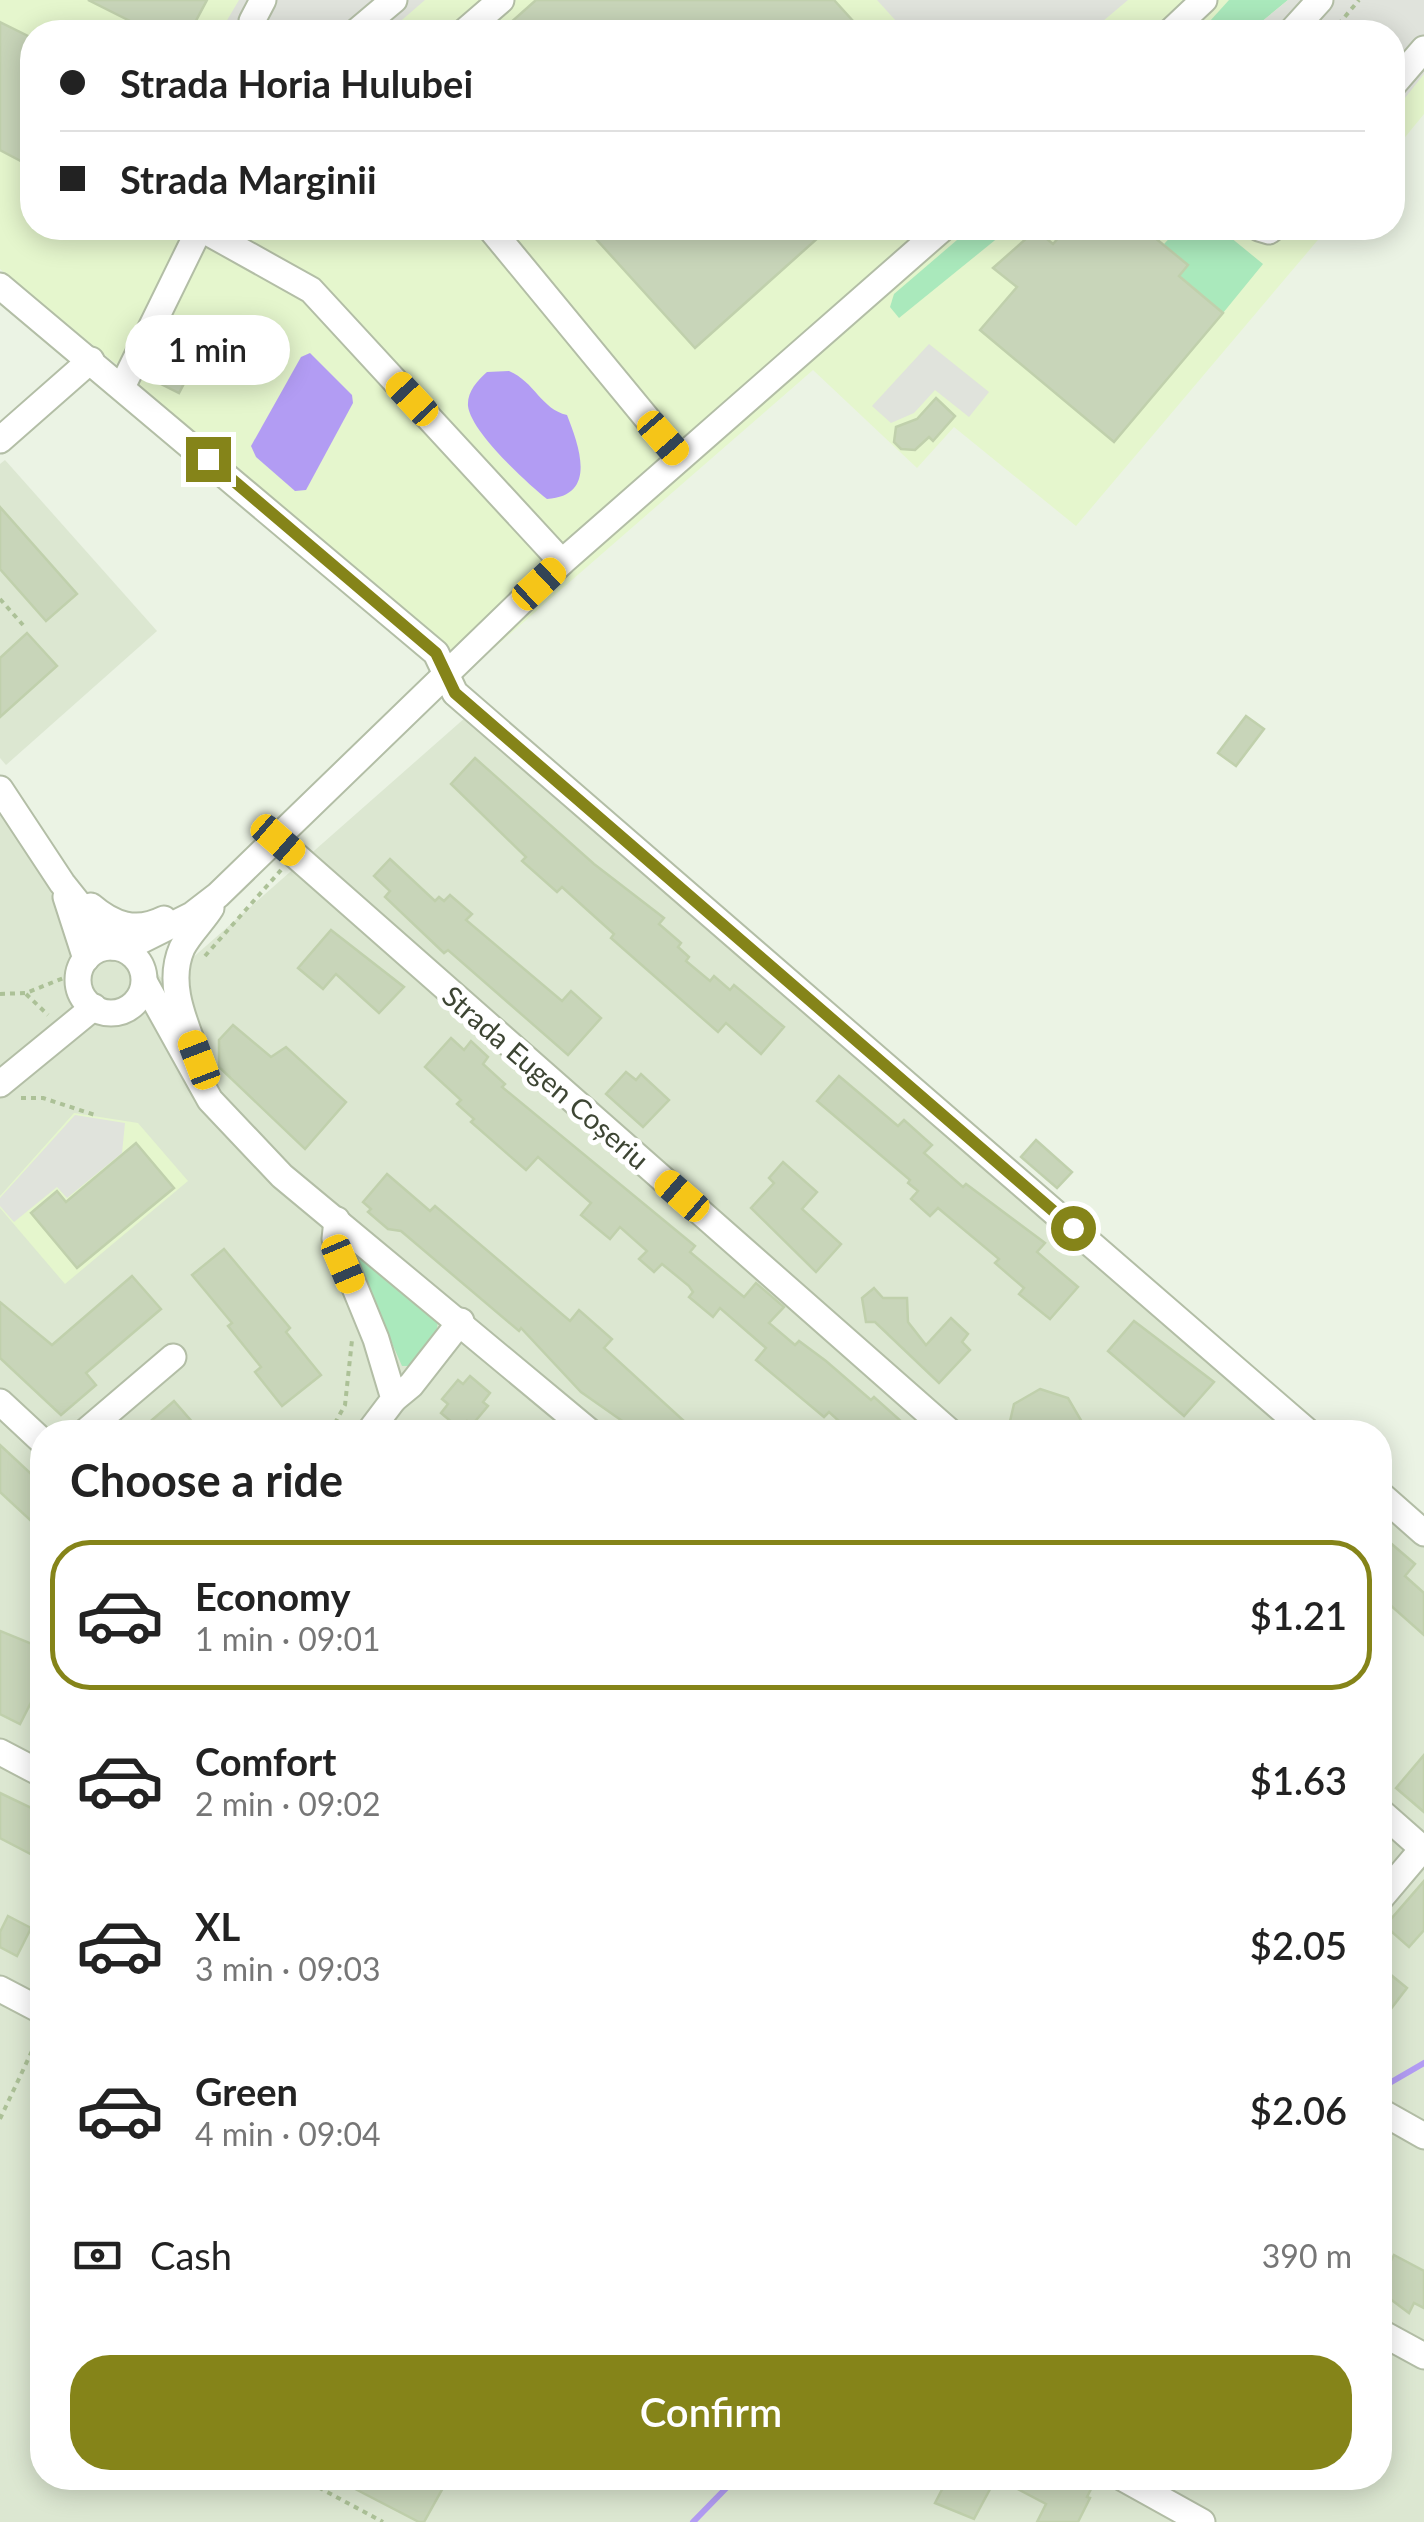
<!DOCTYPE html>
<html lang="en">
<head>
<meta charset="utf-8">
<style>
  :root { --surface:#fff; --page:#f2f2f2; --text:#222; --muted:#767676; --line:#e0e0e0; --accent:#858419 }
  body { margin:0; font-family:Lato,sans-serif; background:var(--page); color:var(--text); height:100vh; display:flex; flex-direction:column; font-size:38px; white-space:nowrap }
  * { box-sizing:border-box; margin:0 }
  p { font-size:32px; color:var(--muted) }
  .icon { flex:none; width:55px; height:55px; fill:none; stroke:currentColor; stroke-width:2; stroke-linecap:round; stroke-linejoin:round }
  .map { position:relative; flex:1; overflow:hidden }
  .drawer { position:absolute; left:30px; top:1420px; width:1362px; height:1070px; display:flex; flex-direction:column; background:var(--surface); border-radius:40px; box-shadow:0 5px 25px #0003 }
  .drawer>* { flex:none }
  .hud { position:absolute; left:20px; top:20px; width:1385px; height:220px; border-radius:40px; box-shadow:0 5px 25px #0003; display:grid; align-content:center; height:220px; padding:0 40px; background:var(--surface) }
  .end { position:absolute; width:45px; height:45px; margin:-22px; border:12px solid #858419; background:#fff; box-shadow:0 0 0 5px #fff }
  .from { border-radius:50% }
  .bubble { position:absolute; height:70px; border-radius:35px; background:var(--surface); box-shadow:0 5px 25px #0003; font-size:32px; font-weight:600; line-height:70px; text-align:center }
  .car { position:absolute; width:30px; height:60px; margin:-30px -15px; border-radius:12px; box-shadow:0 0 8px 2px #0007; background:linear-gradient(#f5c518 24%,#345 0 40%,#f5c518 0 76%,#345 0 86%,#f5c518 0) }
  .hud b { display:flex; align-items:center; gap:35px; height:95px; font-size:38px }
  .hud b+b { border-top:2px solid var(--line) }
  .hud i { width:25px; height:25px; background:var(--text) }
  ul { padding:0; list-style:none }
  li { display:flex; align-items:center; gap:30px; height:150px; margin:0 20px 15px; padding:0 20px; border:5px solid transparent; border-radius:40px }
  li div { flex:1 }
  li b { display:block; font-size:38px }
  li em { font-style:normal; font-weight:600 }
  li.selected { border-color:var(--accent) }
  li>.icon { width:90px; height:90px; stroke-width:1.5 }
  h2 { padding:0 40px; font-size:45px; line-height:120px }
  .pay { display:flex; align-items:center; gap:25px; height:110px; padding:0 40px; font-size:38px }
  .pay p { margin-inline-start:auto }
  .button { display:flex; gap:20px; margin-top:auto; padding:20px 40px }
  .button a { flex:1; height:115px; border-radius:40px; background:var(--accent); color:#fff; font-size:40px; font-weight:600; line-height:115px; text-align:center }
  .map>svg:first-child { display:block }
</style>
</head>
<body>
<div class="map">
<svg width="1424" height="2522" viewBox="0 0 1424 2522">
  <rect width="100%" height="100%" fill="#ebf3e4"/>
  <g fill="#dce7d1">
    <polygon points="5,460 157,631 6,765 0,758 0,464"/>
    <polygon points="466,717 1297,1432 42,1432 42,2478 1380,2478 1380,1504 1424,1542 1424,2522 0,2522 0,795 52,859 165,982"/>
  </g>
  <g fill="#e5f6cd">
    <polygon points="0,0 1424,0 1424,114 1393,152 1392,32 32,32 32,228 1328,228 1076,526 954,427 917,468 813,370 464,674 116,364 0,269"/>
    <polygon points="74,1113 138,1123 188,1181 65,1284 0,1208 0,1196"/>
  </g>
  <g fill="#aae9bc">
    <polygon points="1229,0 1288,0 1249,32 1200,32"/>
    <polygon points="971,228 1010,228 899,318 890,307 894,294"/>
    <polygon points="1179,228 1219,228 1263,264 1223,313 1179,276 1188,265 1164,244"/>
    <polygon points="360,1259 368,1260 438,1320 437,1329 410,1366 402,1366 358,1265"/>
  </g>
  <g fill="#e0e3dc">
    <polygon points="239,0 425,0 388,32 246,32 226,22"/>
    <polygon points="877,0 1128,0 1090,32 906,32"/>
    <polygon points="1288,0 1424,0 1424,74 1393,113 1392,32 1249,32"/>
    <polygon points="929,344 989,392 969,417 935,390 914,413 891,423 872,406"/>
    <polygon points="75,1115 125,1123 122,1153 67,1198 57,1187 14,1222 0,1206 0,1198"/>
  </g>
  <g fill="#b29cf3">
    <polygon points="310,353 352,395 353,403 306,490 295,491 256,457 251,446 301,357"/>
    <path d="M509,371C535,382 541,409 567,415C579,446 598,496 547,499C527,483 471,432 468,406C467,392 477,381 487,372Z"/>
  </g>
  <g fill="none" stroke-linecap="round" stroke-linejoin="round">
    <g stroke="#b29cf3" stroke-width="6">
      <polyline points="1381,2088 1424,2063"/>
      <polyline points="693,2522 736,2478"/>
    </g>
  </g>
  <g fill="#c8d5b9" stroke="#c0d0ac" stroke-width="2.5">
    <polygon points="88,0 207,0 190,32 152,32"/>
    <polygon points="536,0 834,0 863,32 500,32"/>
    <polygon points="0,22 32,38 32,167 0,150"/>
    <polygon points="586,228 829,228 695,348"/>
    <polygon points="1067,228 1143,228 1188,265 1179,276 1223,313 1114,442 980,330 1017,287 993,268 1036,230 1053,244"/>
    <polygon points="172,333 202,349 179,393 149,378"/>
    <polygon points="936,398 955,416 933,441 929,437 915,450 901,449 894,442 896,427 917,419"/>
    <polygon points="0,507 77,594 46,621 0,569"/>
    <polygon points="27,633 57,666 0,717 0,658"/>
    <polygon points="1246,716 1264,729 1236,766 1218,753"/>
    <polygon points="475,758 594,864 664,918 659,924 681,943 678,947 689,957 686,961 710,981 714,976 730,990 734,985 784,1027 761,1054 726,1023 718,1032 611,938 614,934 584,907 562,887 557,892 522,861 526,857 451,784"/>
    <polygon points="390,859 435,901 439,897 444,901 450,895 472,914 466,920 562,1001 571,991 601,1018 568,1055 448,950 444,953 385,897 390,891 374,876"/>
    <polygon points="331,930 404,987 379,1013 336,974 323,989 298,968"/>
    <polygon points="233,1025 271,1057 286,1047 346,1102 305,1149 219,1067 219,1040"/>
    <polygon points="451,1038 464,1050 471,1041 488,1057 483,1064 505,1084 502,1087 695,1246 690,1252 744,1297 756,1283 784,1307 769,1323 795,1345 799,1341 826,1361 871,1400 874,1397 913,1432 851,1432 829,1412 824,1417 756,1360 766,1348 720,1308 713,1317 689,1297 693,1292 689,1286 662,1264 654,1272 639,1259 647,1251 620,1227 610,1239 581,1215 591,1203 538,1157 526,1170 471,1122 474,1119 457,1104 461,1100 425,1067"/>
    <polygon points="626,1072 636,1080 641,1074 669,1100 643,1127 606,1094"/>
    <polygon points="839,1076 898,1126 904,1120 932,1145 924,1153 963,1187 966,1184 1045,1243 1037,1252 1078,1287 1050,1319 1019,1294 1024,1288 995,1263 999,1259 938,1208 930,1216 911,1199 918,1191 908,1183 910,1180 817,1101"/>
    <polygon points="1036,1140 1072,1172 1057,1188 1021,1157"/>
    <polygon points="136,1143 174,1188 77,1268 31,1213 57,1191 66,1202"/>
    <polygon points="783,1162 817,1192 802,1209 841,1244 816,1272 751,1208 774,1183 769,1178"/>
    <polygon points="387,1174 430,1211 435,1206 570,1321 579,1310 612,1339 604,1348 696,1432 638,1432 581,1392 521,1328 519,1331 401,1231 388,1229 368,1212 371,1209 363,1202"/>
    <polygon points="224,1249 290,1328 286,1332 321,1375 282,1406 255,1372 261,1367 228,1326 232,1323 192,1275"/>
    <polygon points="132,1276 161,1309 86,1373 96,1385 61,1415 0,1358 0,1302 52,1345"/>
    <polygon points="874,1288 883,1298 907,1298 908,1322 926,1345 951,1318 968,1334 962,1342 970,1350 939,1383 875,1322 866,1322 862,1298"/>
    <polygon points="1134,1321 1214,1382 1184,1416 1108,1351"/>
    <polygon points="470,1376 490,1393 483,1402 488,1406 472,1425 467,1421 460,1429 441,1413 448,1404 442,1399 458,1380 463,1384"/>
    <polygon points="1040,1389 1068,1398 1082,1422 1080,1432 1008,1430 1014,1404"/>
    <polygon points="174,1401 201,1432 138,1432"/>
    <polygon points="0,1445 42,1484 42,1531 0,1492"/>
    <polygon points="1380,1534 1415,1564 1405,1576 1424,1593 1424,1635 1380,1596"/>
    <polygon points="0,1631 42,1648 42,1681 20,1724 0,1714"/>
    <polygon points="1424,1755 1424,1812 1396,1788"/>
    <polygon points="0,1793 42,1813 42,1860 0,1838"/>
    <polygon points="1424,1881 1424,1930 1409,1947 1385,1926"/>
    <polygon points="8,1916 31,1928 17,1956 0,1947 0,1932"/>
    <polygon points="1380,1966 1407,1988 1380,2023"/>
    <polygon points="1394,2255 1424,2271 1424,2308 1414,2303 1409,2313 1385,2295 1388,2288 1380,2282"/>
    <polygon points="334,2478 428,2478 444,2486 424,2522 419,2522"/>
    <polygon points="948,2478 996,2478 974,2519 935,2503"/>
    <polygon points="997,2478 1068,2478 1091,2489 1087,2497 1090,2498 1078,2522 1037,2522 1046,2504"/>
  </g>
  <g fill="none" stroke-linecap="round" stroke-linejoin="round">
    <defs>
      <g id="minor">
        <polyline points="257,32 252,21 263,0"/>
        <polyline points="356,32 394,0"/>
        <polyline points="464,32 501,0"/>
        <polyline points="1170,32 1204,0"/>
        <polyline points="1291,32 1320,0"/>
        <polyline points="1392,86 1424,49"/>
        <polyline points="200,228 311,290 562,562"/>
        <polyline points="490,228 678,456"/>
        <polyline points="1259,228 1269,231 1273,228"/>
        <polyline points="0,286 436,653 455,693 1308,1432"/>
        <polyline points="122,387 200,228"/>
        <polyline points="0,440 91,360"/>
        <polyline points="0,789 62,883 113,947"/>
        <polyline points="278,840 950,1432"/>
        <polyline points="66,897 86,959"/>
        <path d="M91,906C113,925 136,933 164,919"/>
        <circle cx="111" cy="980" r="33"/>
        <polyline points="124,949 192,915 218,895 562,562 943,228"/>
        <polyline points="145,983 210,1100 282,1176 590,1432"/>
        <path d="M195,1050C183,1018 167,982 182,948C189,934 203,921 211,908"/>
        <polyline points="0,1084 94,1007"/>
        <polyline points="337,1220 335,1239 376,1339 394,1399 369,1432"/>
        <polyline points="394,1399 411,1385 461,1321"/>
        <polyline points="0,1402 42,1441"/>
        <polyline points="85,1432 173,1357"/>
        <polyline points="1380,1494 1424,1533"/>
        <polyline points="0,1752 42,1774"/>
        <polyline points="1380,1811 1424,1850"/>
        <polyline points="1380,1899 1424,1847"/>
        <polyline points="0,1989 42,2011"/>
        <polyline points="1380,2111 1424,2136"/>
        <polyline points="1380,2332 1424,2356"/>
        <polyline points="1123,2478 1202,2522"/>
      </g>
    </defs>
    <use href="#minor" stroke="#b3bea6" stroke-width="29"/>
    <g stroke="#acc197" stroke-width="4" stroke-dasharray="5 5" stroke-linecap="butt">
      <polyline points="1332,32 1359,0"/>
      <polyline points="1156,238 1165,228"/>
      <polyline points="0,599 23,625"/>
      <polyline points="205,956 281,870"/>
      <polyline points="0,994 26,993 71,975"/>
      <polyline points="26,994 48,1015"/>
      <polyline points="21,1098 43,1098 98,1116"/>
      <polyline points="330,1432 345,1405 352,1340"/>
      <polyline points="0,2119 40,2034"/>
      <polyline points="301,2478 383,2522"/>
    </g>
    <use href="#minor" stroke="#fff" stroke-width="25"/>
  </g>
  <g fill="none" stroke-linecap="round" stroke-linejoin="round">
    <polyline stroke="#858419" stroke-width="12" points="208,459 436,653 455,693 1073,1228"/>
  </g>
  <g text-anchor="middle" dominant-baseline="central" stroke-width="10" stroke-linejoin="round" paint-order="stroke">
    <g font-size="28" fill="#3d4533" stroke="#fff">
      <text transform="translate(546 1077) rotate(41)">Strada Eugen Coșeriu</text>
    </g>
  </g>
</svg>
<i class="end from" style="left:1073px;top:1228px"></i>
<i class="end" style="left:208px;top:459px"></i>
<div class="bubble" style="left:125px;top:315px;width:165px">1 min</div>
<i class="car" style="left:412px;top:399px;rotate:317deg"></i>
<i class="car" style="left:663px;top:438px;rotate:139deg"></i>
<i class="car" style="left:539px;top:584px;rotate:47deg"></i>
<i class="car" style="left:278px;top:840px;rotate:131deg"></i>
<i class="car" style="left:199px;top:1060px;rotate:339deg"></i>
<i class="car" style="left:682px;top:1196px;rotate:311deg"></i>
<i class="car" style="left:343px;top:1264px;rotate:157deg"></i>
<div class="hud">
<b><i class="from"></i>Strada Horia Hulubei</b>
<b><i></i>Strada Marginii</b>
</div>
<section class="drawer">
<h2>Choose a ride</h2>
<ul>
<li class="selected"><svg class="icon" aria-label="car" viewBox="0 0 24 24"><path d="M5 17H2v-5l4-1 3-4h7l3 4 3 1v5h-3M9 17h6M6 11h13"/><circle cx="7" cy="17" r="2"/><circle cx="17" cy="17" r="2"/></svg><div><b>Economy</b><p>1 min · 09:01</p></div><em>$1.21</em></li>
<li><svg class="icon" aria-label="car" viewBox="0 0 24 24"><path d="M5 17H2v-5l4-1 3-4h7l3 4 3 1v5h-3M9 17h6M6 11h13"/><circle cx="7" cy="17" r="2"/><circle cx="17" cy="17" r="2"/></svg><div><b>Comfort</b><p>2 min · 09:02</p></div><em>$1.63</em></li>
<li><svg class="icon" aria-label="car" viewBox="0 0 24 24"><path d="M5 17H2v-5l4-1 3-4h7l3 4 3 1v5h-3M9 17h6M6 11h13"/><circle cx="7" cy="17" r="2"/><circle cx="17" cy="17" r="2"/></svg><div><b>XL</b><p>3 min · 09:03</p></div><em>$2.05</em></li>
<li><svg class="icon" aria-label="car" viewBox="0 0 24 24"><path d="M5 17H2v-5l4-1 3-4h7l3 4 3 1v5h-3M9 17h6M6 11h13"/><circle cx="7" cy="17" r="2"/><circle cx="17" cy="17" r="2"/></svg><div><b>Green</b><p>4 min · 09:04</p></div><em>$2.06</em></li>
</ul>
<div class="pay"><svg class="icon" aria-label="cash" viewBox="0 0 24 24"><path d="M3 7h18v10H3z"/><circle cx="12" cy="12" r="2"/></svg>Cash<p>390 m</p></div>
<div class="button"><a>Confirm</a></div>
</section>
</div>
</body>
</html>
